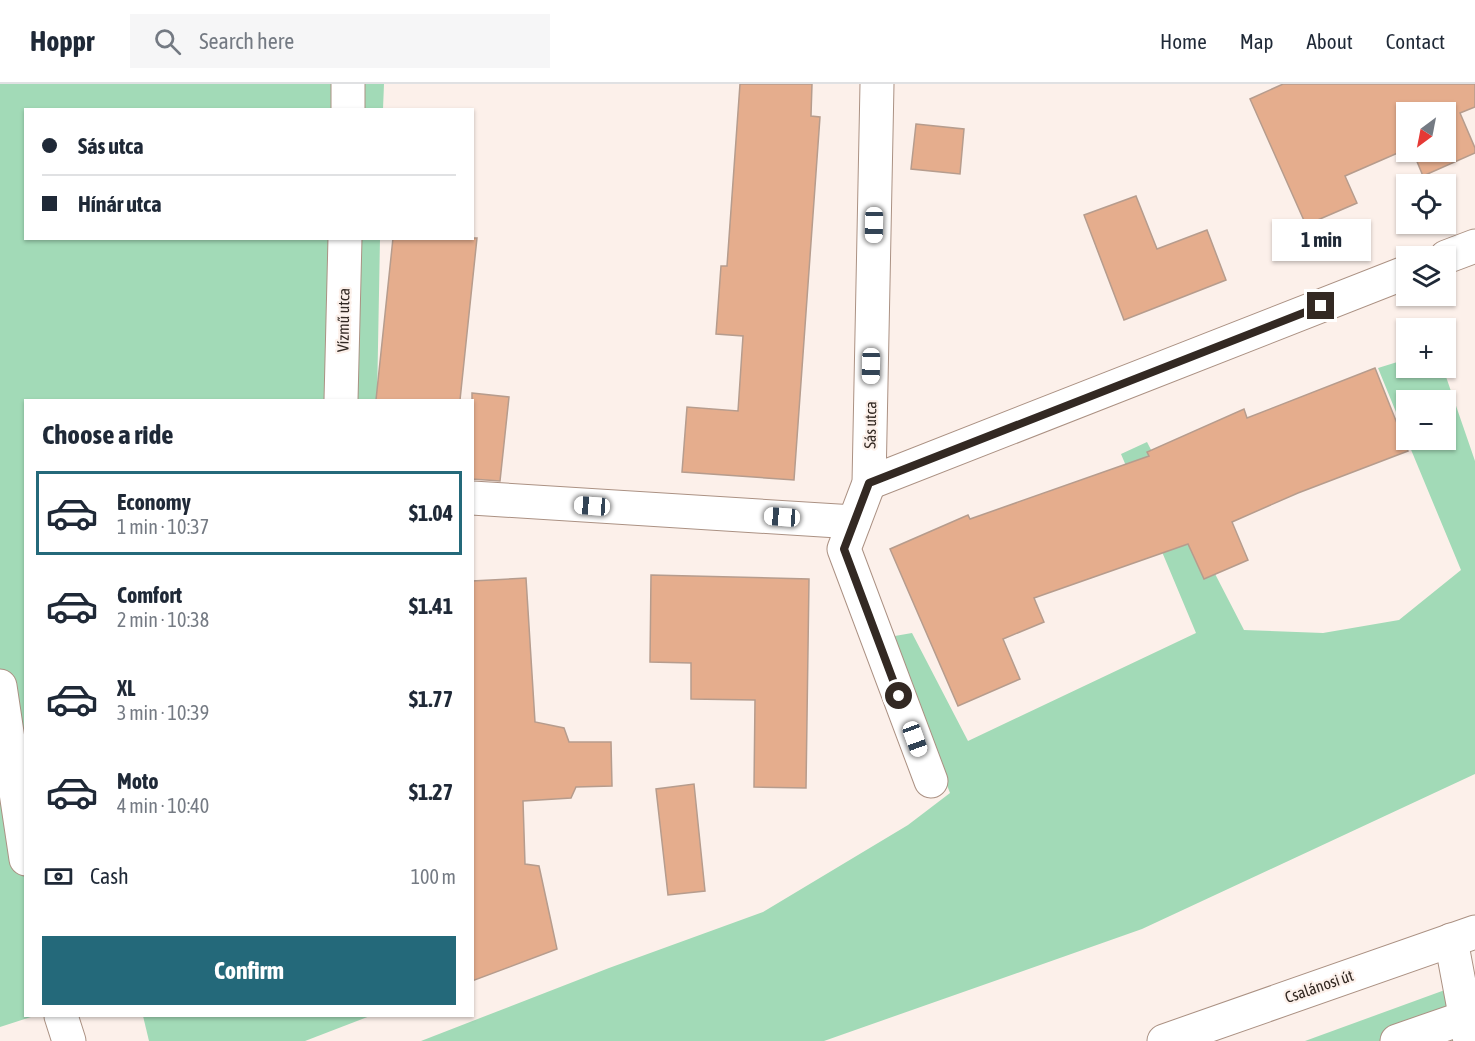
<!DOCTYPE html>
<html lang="en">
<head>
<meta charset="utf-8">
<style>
  :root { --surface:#fff; --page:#f6f6f7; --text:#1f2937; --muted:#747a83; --line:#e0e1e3; --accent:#24697a }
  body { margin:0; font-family:"Asap Condensed",sans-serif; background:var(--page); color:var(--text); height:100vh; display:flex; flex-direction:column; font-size:22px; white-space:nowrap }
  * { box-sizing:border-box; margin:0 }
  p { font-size:20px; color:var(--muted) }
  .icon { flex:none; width:33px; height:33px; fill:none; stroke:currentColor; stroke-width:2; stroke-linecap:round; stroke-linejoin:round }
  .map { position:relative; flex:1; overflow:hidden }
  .details { position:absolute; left:24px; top:315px; width:450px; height:618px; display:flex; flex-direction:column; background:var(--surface); border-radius:0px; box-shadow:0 2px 4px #0004 }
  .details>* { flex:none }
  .guide { position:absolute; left:24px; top:24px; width:450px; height:132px; border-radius:0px; box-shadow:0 2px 4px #0004; display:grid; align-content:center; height:132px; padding:0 18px; background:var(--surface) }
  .needle { width:39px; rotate:212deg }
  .fabs { position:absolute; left:1396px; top:18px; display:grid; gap:12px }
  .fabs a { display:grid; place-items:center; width:60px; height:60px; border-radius:0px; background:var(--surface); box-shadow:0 2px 4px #0004; font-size:30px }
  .end { position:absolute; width:27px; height:27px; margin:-14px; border:8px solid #332923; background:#fff; box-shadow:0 0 0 3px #fff }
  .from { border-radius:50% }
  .bubble { position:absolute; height:42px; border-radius:0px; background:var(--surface); box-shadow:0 2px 4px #0004; font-size:20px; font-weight:700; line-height:42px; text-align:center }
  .car { position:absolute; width:18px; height:36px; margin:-18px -9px; border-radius:8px; box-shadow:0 0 4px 2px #0007; background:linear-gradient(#fff 24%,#345 0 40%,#fff 0 76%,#345 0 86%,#fff 0) }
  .guide b { display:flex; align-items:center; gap:21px; height:57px; font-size:22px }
  .guide b+b { border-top:2px solid var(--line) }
  .guide i { width:15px; height:15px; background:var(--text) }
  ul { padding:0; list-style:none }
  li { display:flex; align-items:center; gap:18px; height:84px; margin:0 12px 9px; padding:0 6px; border:3px solid transparent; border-radius:0px }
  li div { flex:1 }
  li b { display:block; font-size:22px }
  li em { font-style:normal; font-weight:700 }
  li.on { border-color:var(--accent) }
  li>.icon { width:54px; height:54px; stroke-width:1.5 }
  h2 { padding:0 18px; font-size:27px; line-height:72px }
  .pay { display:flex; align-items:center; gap:15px; height:66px; padding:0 18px; font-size:22px }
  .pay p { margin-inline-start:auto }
  .action { display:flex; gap:12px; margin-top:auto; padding:12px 18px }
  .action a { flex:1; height:69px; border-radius:0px; background:var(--accent); color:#fff; font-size:24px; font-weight:700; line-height:69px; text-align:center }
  header { display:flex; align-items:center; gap:36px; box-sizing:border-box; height:84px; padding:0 30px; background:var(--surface); border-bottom:2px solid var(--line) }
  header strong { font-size:28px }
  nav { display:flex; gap:33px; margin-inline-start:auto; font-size:21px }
  .search { width:420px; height:54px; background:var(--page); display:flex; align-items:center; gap:15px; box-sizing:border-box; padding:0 21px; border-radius:0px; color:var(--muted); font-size:22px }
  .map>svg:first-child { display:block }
</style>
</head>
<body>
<header>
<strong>Hoppr</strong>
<div class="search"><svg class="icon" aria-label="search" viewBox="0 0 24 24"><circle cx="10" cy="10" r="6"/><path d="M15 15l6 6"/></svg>Search here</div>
<nav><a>Home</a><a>Map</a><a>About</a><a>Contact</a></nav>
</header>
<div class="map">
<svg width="1475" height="957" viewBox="0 0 1475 957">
  <rect width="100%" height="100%" fill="#fcf0ea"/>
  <g fill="#a2dab7">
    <polygon points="0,0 384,0 383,25 26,26 26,154 380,155 377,316 26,316 26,932 34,932 0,943"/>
    <polygon points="1407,275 1407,284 1443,284 1475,377 1475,690 1142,845 824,957 421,957 609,884 763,828 908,741 950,709 889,553 912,549 968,657 1196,549 1121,370 1147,358 1244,546 1323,549 1399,536 1461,486 1407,356 1446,356 1446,316 1407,316 1407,355 1378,284"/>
    <polygon points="1475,895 1475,957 1305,957"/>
    <polygon points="143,932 370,932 305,957 149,957"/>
  </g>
  <g fill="#e5ad8d" stroke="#b69c8d" stroke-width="1.5">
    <polygon points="740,0 812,0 811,32 820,33 794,396 682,388 687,323 738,327 743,252 716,250 721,182 727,182"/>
    <polygon points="1283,0 1475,0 1475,23 1460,29 1475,64 1475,69 1423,92 1413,68 1446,68 1446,28 1407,28 1407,65 1345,92 1357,119 1306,141 1250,15"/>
    <polygon points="916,40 964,45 960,90 911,85"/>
    <polygon points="1136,112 1157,165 1207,146 1226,196 1124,236 1084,131"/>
    <polygon points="393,154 477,154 460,316 376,316"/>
    <polygon points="1375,284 1408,367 1298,409 1232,438 1248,476 1204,495 1188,460 1034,514 1044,538 1003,555 1020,595 958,622 890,465 968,431 970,435 1149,372 1147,368 1244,325 1247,334"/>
    <polygon points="472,309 509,313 500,397 472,395"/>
    <polygon points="651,491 809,495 806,704 754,703 755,616 691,615 691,579 650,578"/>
    <polygon points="526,494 535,638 564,644 569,658 611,658 612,702 576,703 571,714 523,717 525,780 539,782 557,865 472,897 472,497"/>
    <polygon points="694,700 705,807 668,811 656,705"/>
  </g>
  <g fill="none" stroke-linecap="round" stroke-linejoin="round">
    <defs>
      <g id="street">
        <polyline points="877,0 869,399 844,465 931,697"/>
        <polyline points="348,26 348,0"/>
        <polyline points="1446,173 1475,162"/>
        <polyline points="341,316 345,154"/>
        <polyline points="869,399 1407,188"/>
        <polyline points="472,414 854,438"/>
        <polyline points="1451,856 1470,957"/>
        <polyline points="1397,957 1475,930"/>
      </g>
      <g id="secondary">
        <polyline points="0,602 26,775"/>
        <polyline points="61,932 69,957"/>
        <polyline points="1164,957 1475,848"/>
      </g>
    </defs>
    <use href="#street" stroke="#ab9183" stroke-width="35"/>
    <use href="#secondary" stroke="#ab9183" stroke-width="35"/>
    <use href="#street" stroke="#fff" stroke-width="33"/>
    <use href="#secondary" stroke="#fff" stroke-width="33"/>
  </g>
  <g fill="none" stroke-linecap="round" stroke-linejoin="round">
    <polyline stroke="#332923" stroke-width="8" points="899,612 844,465 869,399 1321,222"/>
  </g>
  <g text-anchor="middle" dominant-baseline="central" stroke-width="4.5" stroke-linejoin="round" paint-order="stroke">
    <g font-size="16" fill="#332923" stroke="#fcf0ea">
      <text transform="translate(343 236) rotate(-89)">Vízmű utca</text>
      <text transform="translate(870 341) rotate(-89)">Sás utca</text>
      <text transform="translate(1319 902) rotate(-19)">Csalánosi út</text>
    </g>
  </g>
</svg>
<div class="fabs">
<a><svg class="needle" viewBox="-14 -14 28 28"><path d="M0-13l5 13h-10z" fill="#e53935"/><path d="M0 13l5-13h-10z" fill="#747a83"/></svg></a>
<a><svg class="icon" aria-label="locate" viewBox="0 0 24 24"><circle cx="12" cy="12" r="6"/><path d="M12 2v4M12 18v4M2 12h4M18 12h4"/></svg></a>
<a><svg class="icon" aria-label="layers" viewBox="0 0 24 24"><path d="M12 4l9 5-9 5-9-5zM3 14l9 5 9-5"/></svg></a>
<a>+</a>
<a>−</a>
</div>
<i class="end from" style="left:899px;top:612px"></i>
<i class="end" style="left:1321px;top:222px"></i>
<div class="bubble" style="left:1272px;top:135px;width:99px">1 min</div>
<i class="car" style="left:874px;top:141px;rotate:181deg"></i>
<i class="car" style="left:871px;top:282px;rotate:181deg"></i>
<i class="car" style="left:592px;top:422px;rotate:274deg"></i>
<i class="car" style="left:782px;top:433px;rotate:274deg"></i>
<i class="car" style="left:915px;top:655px;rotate:160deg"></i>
<div class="guide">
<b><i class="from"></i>Sás utca</b>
<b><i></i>Hínár utca</b>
</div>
<section class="details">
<h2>Choose a ride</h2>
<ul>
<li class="on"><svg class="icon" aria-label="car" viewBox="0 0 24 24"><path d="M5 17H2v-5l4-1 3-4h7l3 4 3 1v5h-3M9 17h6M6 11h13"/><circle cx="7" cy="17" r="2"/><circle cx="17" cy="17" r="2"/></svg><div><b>Economy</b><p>1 min · 10:37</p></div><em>$1.04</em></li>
<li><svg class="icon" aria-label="car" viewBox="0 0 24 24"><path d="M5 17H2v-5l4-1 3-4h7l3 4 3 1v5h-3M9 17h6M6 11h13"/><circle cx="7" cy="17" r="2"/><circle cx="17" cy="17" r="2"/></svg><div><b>Comfort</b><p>2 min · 10:38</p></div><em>$1.41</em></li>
<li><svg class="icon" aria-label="car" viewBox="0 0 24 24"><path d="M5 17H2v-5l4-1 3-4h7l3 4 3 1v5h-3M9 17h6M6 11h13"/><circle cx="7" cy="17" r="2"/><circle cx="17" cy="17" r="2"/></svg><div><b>XL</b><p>3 min · 10:39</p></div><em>$1.77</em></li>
<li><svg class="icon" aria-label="car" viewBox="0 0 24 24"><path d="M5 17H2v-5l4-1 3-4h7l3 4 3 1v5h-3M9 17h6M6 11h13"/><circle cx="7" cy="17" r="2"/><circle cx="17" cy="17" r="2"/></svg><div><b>Moto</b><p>4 min · 10:40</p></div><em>$1.27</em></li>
</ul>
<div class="pay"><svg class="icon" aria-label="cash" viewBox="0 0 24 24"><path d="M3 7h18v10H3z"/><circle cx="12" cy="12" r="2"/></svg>Cash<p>100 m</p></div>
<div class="action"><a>Confirm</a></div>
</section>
</div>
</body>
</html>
